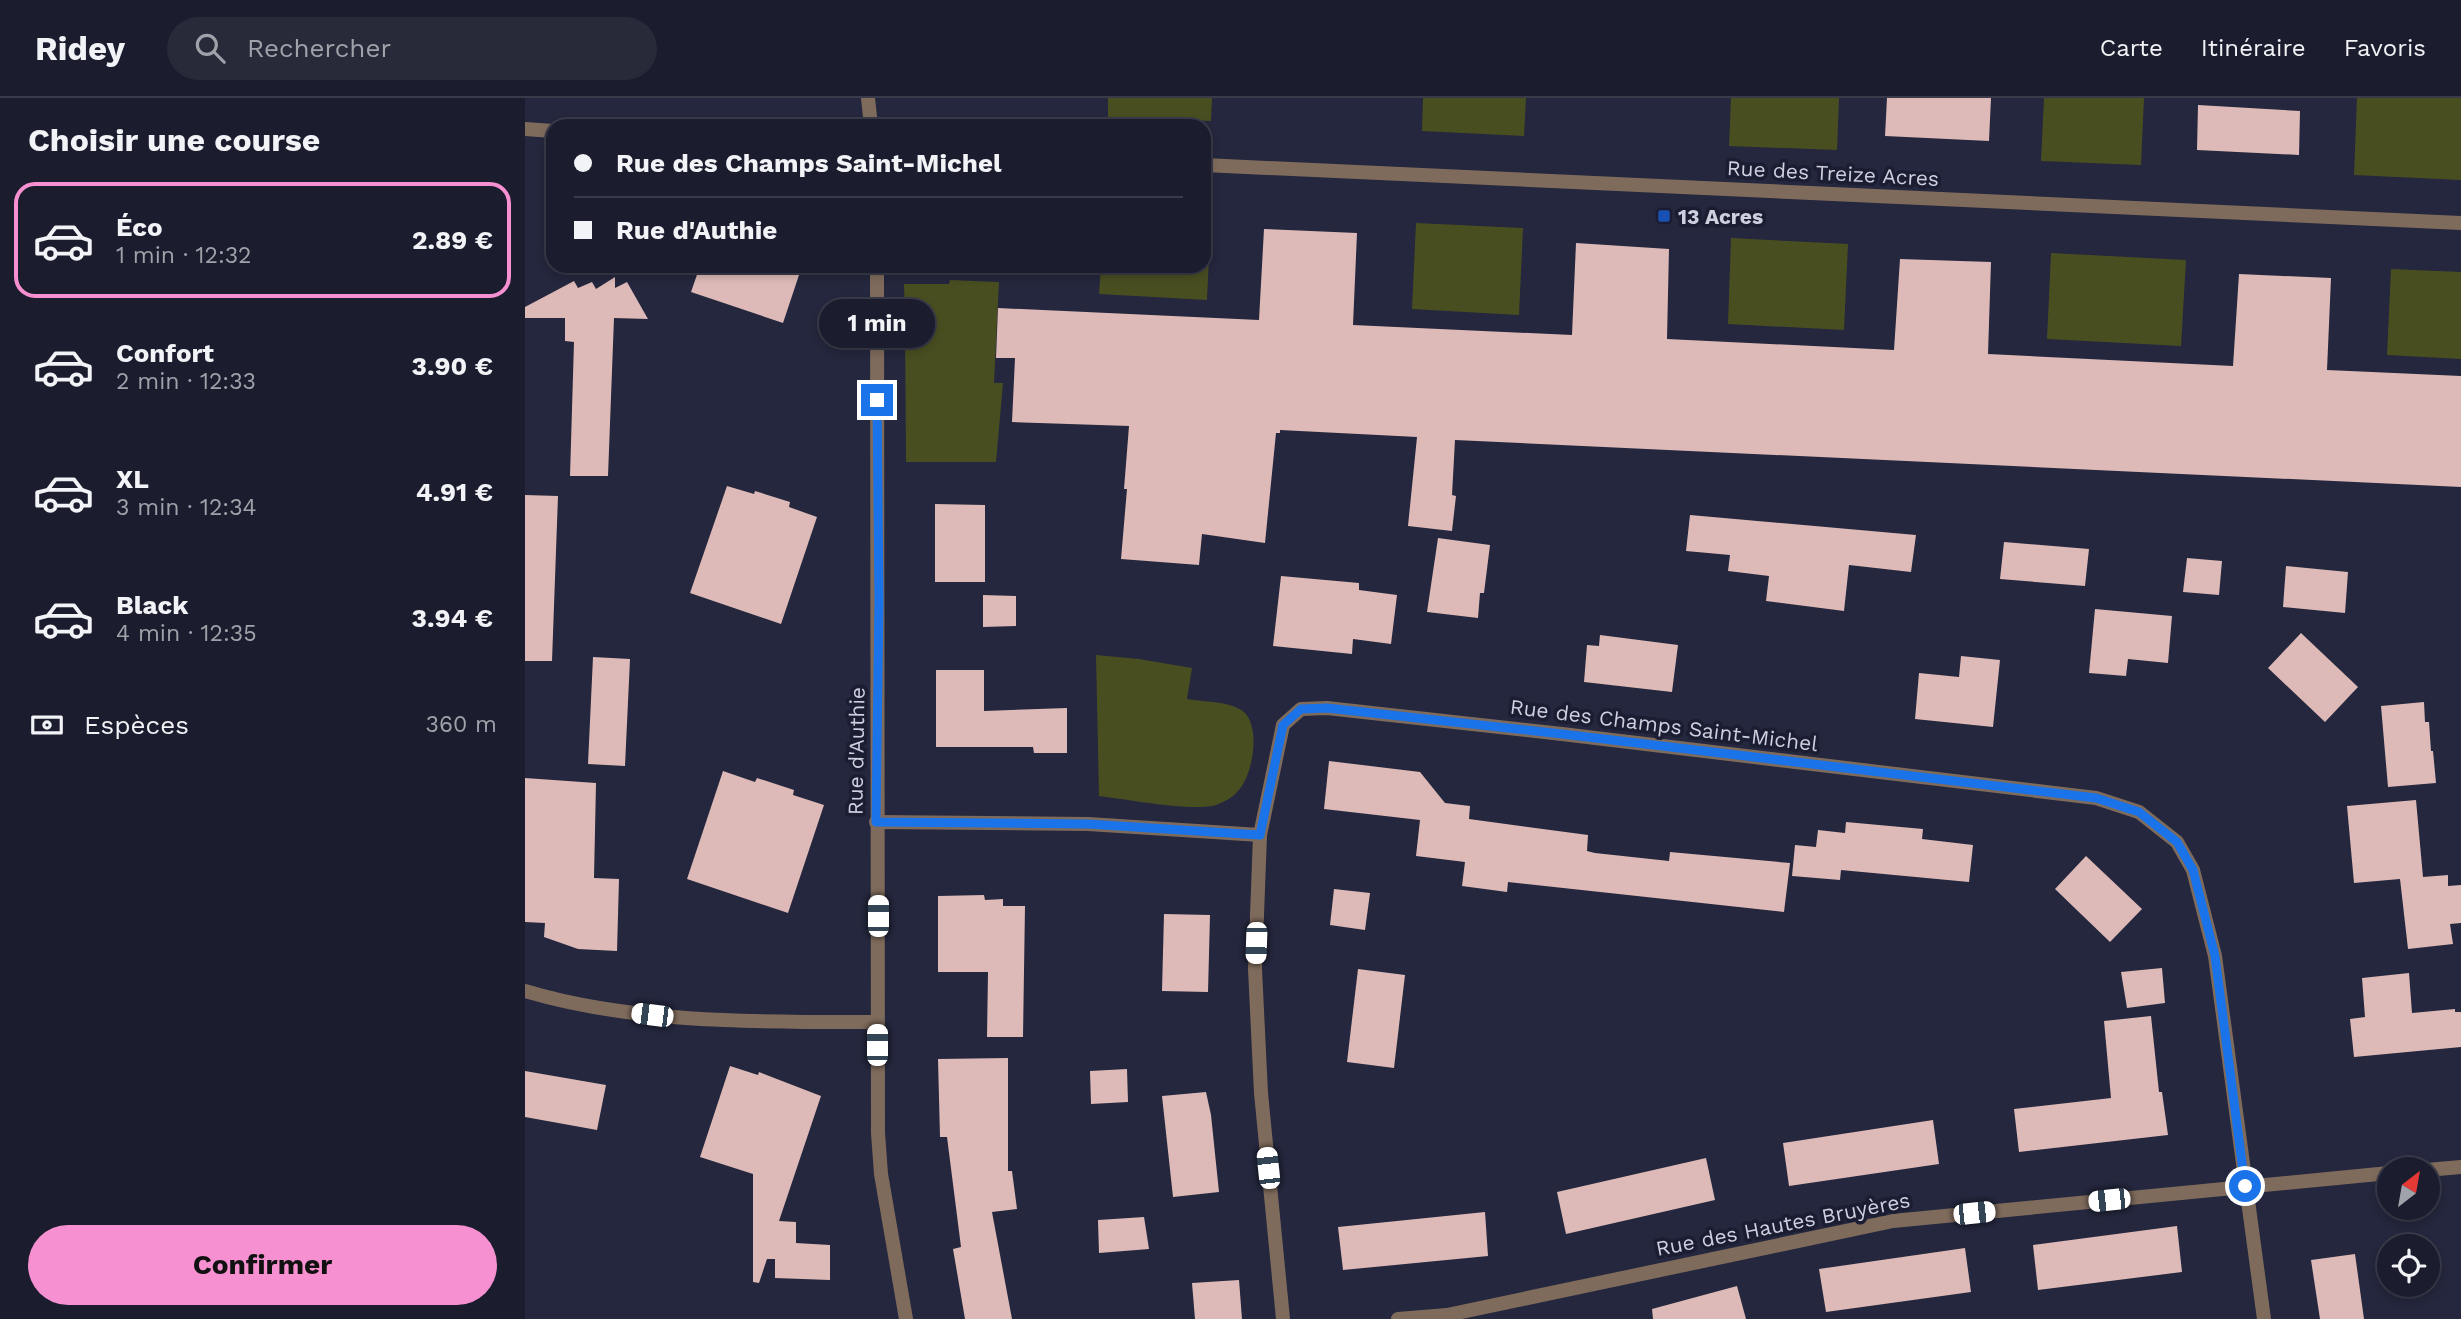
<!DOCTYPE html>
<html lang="fr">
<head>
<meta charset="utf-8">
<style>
  :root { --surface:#1b1d2e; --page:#282a3a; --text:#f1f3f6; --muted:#a0a2aa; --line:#393b4a; --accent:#f690d0 }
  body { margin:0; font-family:"Work Sans",sans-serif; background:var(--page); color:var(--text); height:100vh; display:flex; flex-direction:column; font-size:26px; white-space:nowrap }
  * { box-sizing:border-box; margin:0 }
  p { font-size:23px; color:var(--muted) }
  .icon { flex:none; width:38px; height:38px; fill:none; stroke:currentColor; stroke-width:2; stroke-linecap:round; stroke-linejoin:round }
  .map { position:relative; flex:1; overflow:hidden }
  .sheet { display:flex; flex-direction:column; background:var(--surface); width:525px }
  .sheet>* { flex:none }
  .guide { position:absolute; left:21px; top:21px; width:665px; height:154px; border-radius:21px; box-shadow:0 4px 10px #0003,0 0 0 2px var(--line); display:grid; align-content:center; height:154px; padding:0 28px; background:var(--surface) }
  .needle { width:46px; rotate:31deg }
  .buttons { position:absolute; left:1852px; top:1059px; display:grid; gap:14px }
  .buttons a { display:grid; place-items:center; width:63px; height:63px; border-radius:50%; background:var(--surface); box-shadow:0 4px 10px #0003,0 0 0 2px var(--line); font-size:35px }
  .end { position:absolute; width:32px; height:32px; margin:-16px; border:9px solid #1a73e8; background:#fff; box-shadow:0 0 0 4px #fff }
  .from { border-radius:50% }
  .bubble { position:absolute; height:49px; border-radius:24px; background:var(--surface); box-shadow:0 4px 10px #0003,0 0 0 2px var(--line); font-size:23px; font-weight:700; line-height:49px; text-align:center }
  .car { position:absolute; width:21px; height:42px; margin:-21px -10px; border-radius:9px; box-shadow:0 0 5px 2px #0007; background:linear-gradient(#fff 24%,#345 0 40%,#fff 0 76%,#345 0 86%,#fff 0) }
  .guide b { display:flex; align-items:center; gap:24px; height:66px; font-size:26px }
  .guide b+b { border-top:2px solid var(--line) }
  .guide i { width:18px; height:18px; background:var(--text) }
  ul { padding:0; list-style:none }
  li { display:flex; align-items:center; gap:21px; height:116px; margin:0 14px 10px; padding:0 14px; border:4px solid transparent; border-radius:21px }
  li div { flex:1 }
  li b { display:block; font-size:26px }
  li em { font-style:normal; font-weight:700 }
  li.active { border-color:var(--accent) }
  li>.icon { width:63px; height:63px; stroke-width:1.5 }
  h2 { padding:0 28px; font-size:32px; line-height:84px }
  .pay { display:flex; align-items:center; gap:18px; height:77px; padding:0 28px; font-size:26px }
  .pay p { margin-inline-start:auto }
  .action { display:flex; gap:14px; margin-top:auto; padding:14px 28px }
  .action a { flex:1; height:80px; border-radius:42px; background:var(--accent); color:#111; font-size:28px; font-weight:700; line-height:80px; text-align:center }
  header { display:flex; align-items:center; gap:42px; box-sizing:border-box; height:98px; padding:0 35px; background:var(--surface); border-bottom:2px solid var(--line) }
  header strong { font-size:33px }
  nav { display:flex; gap:38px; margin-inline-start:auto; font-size:24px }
  .search { width:490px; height:63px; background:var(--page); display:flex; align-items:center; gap:18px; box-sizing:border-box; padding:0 24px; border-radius:38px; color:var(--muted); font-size:26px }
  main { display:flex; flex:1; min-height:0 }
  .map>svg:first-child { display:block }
</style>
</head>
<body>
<header>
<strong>Ridey</strong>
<div class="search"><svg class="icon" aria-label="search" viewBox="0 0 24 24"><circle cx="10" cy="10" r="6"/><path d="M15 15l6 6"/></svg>Rechercher</div>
<nav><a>Carte</a><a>Itinéraire</a><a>Favoris</a></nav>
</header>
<main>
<section class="sheet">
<h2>Choisir une course</h2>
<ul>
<li class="active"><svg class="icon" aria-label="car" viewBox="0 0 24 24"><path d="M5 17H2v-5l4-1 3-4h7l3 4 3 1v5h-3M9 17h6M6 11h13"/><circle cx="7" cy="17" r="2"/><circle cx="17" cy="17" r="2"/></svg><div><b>Éco</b><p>1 min · 12:32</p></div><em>2.89 €</em></li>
<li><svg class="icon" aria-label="car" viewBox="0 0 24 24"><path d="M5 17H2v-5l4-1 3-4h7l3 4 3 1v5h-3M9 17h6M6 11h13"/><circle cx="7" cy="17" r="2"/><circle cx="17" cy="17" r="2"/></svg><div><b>Confort</b><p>2 min · 12:33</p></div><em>3.90 €</em></li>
<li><svg class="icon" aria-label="car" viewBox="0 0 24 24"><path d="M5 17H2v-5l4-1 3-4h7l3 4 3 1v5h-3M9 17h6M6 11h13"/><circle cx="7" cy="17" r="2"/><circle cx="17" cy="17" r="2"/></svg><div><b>XL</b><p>3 min · 12:34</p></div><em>4.91 €</em></li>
<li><svg class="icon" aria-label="car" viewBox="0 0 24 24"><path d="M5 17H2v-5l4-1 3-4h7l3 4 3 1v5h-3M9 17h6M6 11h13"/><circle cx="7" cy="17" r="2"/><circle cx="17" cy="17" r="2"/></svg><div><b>Black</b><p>4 min · 12:35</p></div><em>3.94 €</em></li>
</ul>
<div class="pay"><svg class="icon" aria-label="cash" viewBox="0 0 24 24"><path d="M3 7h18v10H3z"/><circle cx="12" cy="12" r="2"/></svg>Espèces<p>360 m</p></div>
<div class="action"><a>Confirmer</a></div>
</section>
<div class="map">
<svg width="1936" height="1221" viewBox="0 0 1936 1221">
  <rect width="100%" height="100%" fill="#24273d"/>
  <g fill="#494e21">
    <polygon points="583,0 687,0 686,23 583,19"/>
    <polygon points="898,0 1001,0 999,38 897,33"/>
    <polygon points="1206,0 1314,0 1312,52 1204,48"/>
    <polygon points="1519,0 1619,0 1616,67 1516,63"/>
    <polygon points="1832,0 1936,0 1936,82 1829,77"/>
    <polygon points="679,115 686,115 682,202 574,196 576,168 679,168"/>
    <polygon points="891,125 998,130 994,217 887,211"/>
    <polygon points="1206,140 1323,146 1319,232 1203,226"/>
    <polygon points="1526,155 1661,162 1656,248 1522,241"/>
    <polygon points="1866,171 1936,174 1936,261 1862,257"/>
    <polygon points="425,182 474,184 469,285 478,285 471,364 381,364 380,226 386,226 386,217 380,217 379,186 424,186"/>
    <path d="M571,557L614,561L667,570L662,601C678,604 706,603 719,614C736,630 728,677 713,693C707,700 699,704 691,707C668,714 600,701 574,698Z"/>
  </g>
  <g fill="#ddbab7">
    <polygon points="1362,0 1466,0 1464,43 1360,38"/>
    <polygon points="1673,7 1775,13 1774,57 1672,52"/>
    <polygon points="739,131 832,135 828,227 1047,237 1051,145 1144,151 1142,241 1329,250 1369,252 1375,161 1466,164 1463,256 1708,268 1714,176 1806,180 1802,272 1936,278 1936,389 930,342 927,397 931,398 927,433 883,428 892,339 755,332 755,335 751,335 740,445 677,436 674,467 596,461 602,391 599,391 604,328 487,324 490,260 471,260 473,210 734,222"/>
    <polygon points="175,168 277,168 258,225 166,194"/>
    <polygon points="90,179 90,190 102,184 123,221 89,220 83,378 45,378 49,244 40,243 40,220 0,220 0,209 49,183 53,190 67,184 71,191"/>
    <polygon points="202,388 229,396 230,393 265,404 264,409 292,419 256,526 165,495"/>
    <polygon points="0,397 33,398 27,563 0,563"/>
    <polygon points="410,406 460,407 460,484 410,484"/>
    <polygon points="1165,417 1391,437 1386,474 1324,467 1319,513 1241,503 1244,478 1203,473 1205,457 1161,453"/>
    <polygon points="913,440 965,447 959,495 955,495 953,520 902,514"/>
    <polygon points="1479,444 1564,451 1560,488 1475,481"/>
    <polygon points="1662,460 1697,463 1694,497 1658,494"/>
    <polygon points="1761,468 1823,474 1820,515 1758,509"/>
    <polygon points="756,478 834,485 834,492 872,497 866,546 828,541 827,556 748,548"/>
    <polygon points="458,497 491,498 491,528 458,529"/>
    <polygon points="1570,511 1647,518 1643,565 1603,561 1601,578 1564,575"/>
    <polygon points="1776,535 1833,589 1800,624 1743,570"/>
    <polygon points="1075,537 1153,547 1147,594 1059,584 1062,547 1074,548"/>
    <polygon points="1436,558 1475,562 1468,629 1390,621 1394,575 1434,579"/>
    <polygon points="68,559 105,561 100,668 63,666"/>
    <polygon points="411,572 459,572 459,613 542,610 542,655 509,655 508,649 411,649"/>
    <polygon points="1899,604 1900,624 1904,624 1906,653 1908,653 1911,685 1863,689 1856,608"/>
    <polygon points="804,663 895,674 920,705 945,708 944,721 1063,737 1062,753 1070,755 1144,763 1145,754 1265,765 1259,814 983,784 982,794 937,788 940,764 891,758 895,722 799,711"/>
    <polygon points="198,673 230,684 232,680 269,692 268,697 299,707 263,815 162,781"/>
    <polygon points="0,680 71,685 69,780 94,781 92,853 53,851 19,839 20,825 0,824"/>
    <polygon points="1891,702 1898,779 1923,777 1923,788 1936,787 1936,825 1925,826 1928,846 1883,851 1875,781 1829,785 1822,708"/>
    <polygon points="1321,724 1398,731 1397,741 1448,747 1444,784 1316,772 1315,782 1267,778 1270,747 1291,749 1293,732 1320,735"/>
    <polygon points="1561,758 1617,811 1585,844 1530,791"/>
    <polygon points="809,791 845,795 840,832 805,827"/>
    <polygon points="459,797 460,802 478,801 478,808 500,808 498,939 462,939 463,874 413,874 413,798"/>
    <polygon points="639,816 685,817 683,894 637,893"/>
    <polygon points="1637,870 1640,905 1602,910 1596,874"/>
    <polygon points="833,871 880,877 869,970 822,964"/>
    <polygon points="1884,875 1887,915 1930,911 1930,914 1936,914 1936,949 1829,959 1825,921 1840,919 1837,880"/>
    <polygon points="1626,918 1634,994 1637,994 1643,1037 1494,1054 1489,1011 1586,1000 1579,923"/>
    <polygon points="483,960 483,1073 487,1073 492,1111 467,1114 487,1221 440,1221 428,1151 436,1149 422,1039 415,1039 413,961"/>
    <polygon points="205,968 233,977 234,974 296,998 254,1123 271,1124 271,1145 305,1147 305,1182 250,1180 250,1161 242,1161 234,1185 228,1184 228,1076 175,1059"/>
    <polygon points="602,971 603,1004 566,1006 565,973"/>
    <polygon points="0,973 81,987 72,1032 0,1019"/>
    <polygon points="681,994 686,1017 694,1094 648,1099 637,998"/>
    <polygon points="1408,1022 1414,1066 1264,1088 1258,1045"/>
    <polygon points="1181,1060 1190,1102 1041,1136 1032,1094"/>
    <polygon points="960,1114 963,1158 818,1172 813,1129"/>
    <polygon points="619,1119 624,1151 574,1155 573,1122"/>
    <polygon points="1652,1128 1657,1174 1513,1192 1508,1147"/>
    <polygon points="1440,1150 1446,1194 1301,1214 1294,1171"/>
    <polygon points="1830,1156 1839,1221 1795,1221 1786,1162"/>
    <polygon points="714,1182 717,1221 670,1221 667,1185"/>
    <polygon points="1212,1188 1221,1221 1128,1221 1127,1211"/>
  </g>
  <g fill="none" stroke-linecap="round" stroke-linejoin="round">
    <g stroke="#7f6b5c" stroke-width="14">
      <polyline points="0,31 28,33"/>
      <polyline points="679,67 1936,125"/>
      <polyline points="351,724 563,726 735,737 758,627 776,611 802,610 1037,636 1571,700 1614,714 1652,744 1668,772 1690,858 1739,1221"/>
      <polyline points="735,737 730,871 736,995 758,1221"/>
      <path d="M0,893C109,926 238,924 351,924"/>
      <polyline points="1902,1072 1936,1069"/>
      <polyline points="873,1221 922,1217 1368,1123 1864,1075"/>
    </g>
    <g stroke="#7f6b5c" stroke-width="14">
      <polyline points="343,0 346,28"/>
      <polyline points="352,168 353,1035 356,1076 381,1221"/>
    </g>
  </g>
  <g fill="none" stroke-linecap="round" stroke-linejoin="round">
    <polyline stroke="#1a73e8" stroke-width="9" points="352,302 354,502 351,724 563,726 735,737 758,627 776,611 802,610 1037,636 1571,700 1614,714 1652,744 1668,772 1690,858 1720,1088"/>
  </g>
  <rect fill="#1a4fb4" stroke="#1b1d32" stroke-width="2.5" x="1132" y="111" width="14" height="14" rx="3.5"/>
  <g text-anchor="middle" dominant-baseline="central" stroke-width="7" stroke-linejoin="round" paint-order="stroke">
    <g font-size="21" fill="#ced0df" stroke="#1b1d32">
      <text transform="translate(1308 75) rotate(3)">Rue des Treize Acres</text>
      <text transform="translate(1139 627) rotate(7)">Rue des Champs Saint-Michel</text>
      <text transform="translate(331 653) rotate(-89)">Rue d'Authie</text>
      <text transform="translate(1258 1126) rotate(-11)">Rue des Hautes Bruyères</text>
    </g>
    <g font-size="21" font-weight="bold" fill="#ced0df" stroke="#1b1d32" text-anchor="start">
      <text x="1153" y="118">13 Acres</text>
    </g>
  </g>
</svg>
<div class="buttons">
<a><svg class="needle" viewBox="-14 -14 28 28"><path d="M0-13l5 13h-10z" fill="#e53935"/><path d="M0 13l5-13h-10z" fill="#a0a2aa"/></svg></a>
<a><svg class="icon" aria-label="locate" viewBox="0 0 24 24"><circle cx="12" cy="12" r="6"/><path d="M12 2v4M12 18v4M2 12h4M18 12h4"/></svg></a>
</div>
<i class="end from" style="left:1720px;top:1088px"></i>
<i class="end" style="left:352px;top:302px"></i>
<div class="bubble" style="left:294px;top:201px;width:116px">1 min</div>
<i class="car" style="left:353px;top:818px;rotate:0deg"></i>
<i class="car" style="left:731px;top:845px;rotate:182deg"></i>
<i class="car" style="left:127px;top:917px;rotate:277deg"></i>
<i class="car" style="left:352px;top:947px;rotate:0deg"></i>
<i class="car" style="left:743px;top:1070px;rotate:354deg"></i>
<i class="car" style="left:1584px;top:1102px;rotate:264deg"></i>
<i class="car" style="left:1449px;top:1115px;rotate:84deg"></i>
<div class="guide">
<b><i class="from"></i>Rue des Champs Saint-Michel</b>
<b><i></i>Rue d'Authie</b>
</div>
</div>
</main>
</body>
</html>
